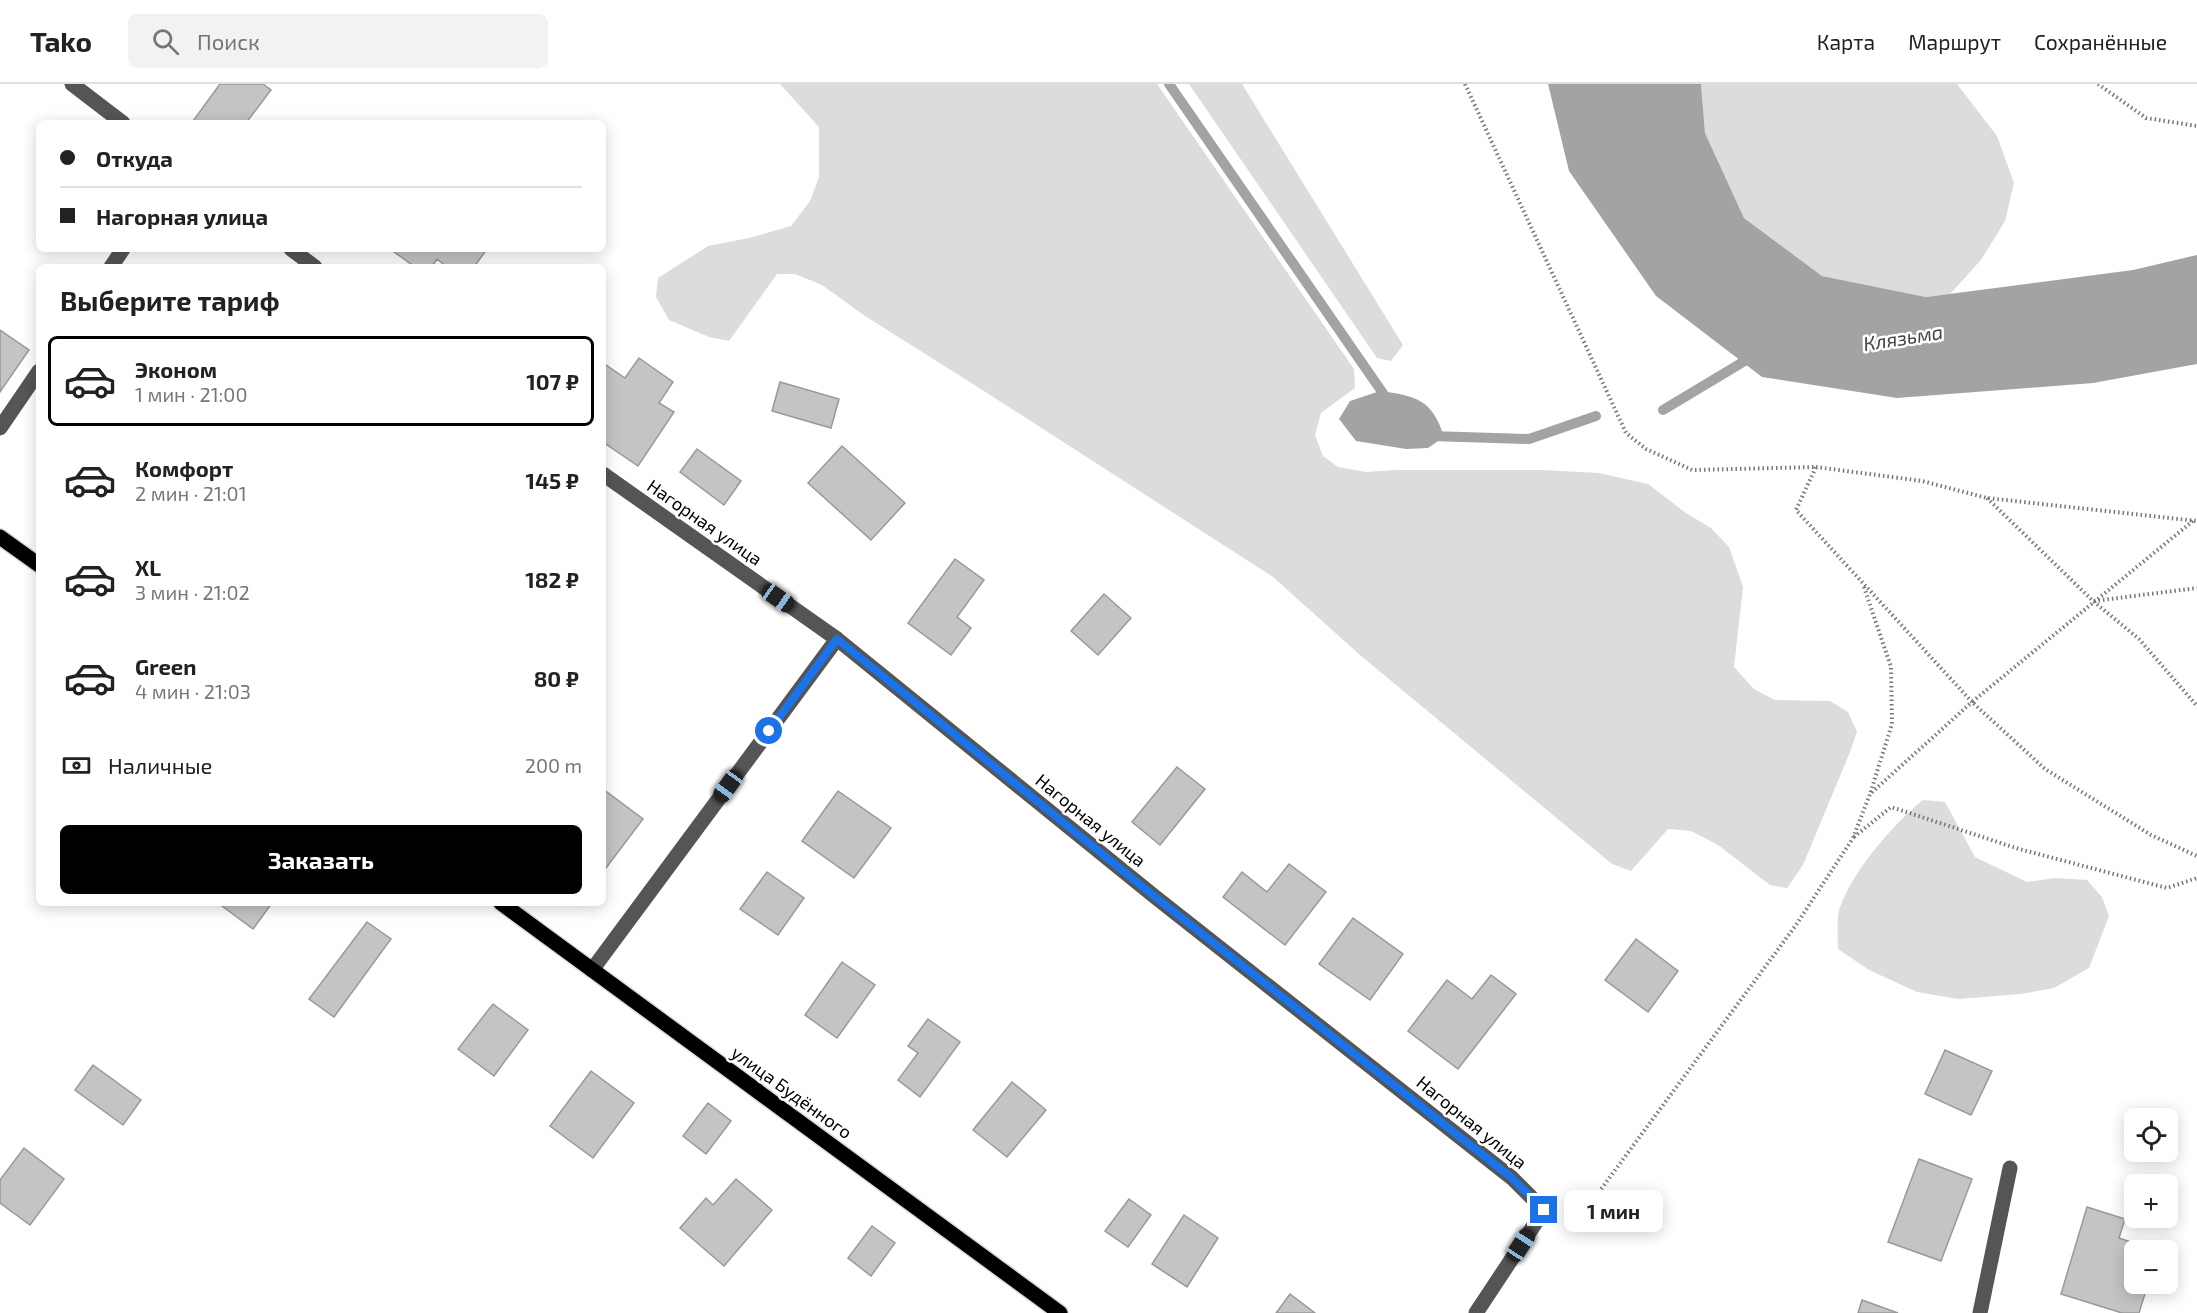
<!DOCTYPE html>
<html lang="ru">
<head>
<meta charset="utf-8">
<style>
  :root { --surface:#fff; --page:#f2f2f2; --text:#222; --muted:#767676; --line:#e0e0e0; --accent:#000 }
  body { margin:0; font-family:"Exo 2",sans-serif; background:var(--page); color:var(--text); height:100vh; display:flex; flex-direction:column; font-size:22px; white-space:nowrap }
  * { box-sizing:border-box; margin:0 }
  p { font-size:20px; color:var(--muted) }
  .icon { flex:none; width:33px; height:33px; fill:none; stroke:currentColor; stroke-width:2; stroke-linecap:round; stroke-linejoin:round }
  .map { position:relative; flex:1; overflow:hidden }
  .sheet { position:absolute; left:36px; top:180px; width:570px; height:642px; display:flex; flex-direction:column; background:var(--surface); border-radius:9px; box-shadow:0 3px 15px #0003 }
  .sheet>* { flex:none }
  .hud { position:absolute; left:36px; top:36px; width:570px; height:132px; border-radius:9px; box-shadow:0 3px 15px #0003; display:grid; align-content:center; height:132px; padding:0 24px; background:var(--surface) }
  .fabs { position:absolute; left:2124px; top:1024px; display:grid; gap:12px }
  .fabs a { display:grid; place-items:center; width:54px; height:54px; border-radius:9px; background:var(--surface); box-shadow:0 3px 15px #0003; font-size:30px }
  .end { position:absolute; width:27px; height:27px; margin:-14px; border:8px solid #1a73e8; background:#fff; box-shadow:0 0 0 3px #fff }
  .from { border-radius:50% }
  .bubble { position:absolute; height:42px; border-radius:9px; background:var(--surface); box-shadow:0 3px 15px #0003; font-size:20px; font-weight:700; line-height:42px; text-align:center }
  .car { position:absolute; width:18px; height:36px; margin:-18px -9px; border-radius:8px; box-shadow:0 0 4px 2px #0007; background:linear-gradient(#222 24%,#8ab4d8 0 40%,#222 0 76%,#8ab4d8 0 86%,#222 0) }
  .hud b { display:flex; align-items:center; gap:21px; height:57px; font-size:22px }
  .hud b+b { border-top:2px solid var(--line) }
  .hud i { width:15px; height:15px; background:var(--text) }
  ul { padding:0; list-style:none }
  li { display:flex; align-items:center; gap:18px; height:90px; margin:0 12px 9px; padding:0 12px; border:3px solid transparent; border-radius:9px }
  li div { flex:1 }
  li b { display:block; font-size:22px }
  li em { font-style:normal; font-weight:700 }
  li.selected { border-color:var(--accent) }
  li>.icon { width:54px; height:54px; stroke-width:1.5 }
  h2 { padding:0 24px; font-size:27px; line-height:72px }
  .pay { display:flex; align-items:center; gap:15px; height:66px; padding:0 24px; font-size:22px }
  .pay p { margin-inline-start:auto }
  .button { display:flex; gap:12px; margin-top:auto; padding:12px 24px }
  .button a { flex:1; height:69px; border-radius:9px; background:var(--accent); color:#fff; font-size:24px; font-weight:700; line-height:69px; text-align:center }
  header { display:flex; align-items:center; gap:36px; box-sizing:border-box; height:84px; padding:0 30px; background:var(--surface); border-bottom:2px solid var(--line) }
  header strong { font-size:28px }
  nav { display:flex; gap:33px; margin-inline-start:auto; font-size:21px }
  .search { width:420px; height:54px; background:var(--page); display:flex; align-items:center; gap:15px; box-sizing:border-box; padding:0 21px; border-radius:9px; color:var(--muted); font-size:22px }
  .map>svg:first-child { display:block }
</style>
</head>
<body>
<header>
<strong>Tako</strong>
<div class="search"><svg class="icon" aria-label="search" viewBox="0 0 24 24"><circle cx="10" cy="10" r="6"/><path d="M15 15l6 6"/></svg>Поиск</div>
<nav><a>Карта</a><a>Маршрут</a><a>Сохранённые</a></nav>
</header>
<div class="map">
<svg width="2197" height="1229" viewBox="0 0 2197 1229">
  <rect width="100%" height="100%" fill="#fff"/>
  <g fill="#dcdcdc">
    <polygon points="780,0 1157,0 1354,285 1355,304 1321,329 1315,351 1323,372 1338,383 1366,388 1395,386 1542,386 1599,389 1648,400 1686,429 1711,444 1729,463 1743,503 1734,583 1754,605 1775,616 1830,617 1848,628 1857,648 1850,668 1803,781 1787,804 1770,801 1718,761 1691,747 1668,745 1631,787 1612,780 1360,571 1273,493 984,307 865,232 822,201 795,190 777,190 729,257 709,253 669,236 656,213 658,194 708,162 749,154 791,142 810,117 819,93 819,43"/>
    <polygon points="1189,0 1242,0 1403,261 1391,277 1377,274"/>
    <polygon points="1701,0 1957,0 1997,52 2014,99 2005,137 1981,176 1950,210 1926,213 1822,192 1744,134 1705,49"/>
    <path d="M1923,716L1945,718L1975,773L2027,798L2055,794L2087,796L2102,813L2109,832L2089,884L2054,904L2021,910L1958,915L1917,908L1869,886L1838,865C1838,855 1837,843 1838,832C1845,795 1894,739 1923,716Z"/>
  </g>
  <g fill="#a3a3a3">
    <polygon points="1548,0 1701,0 1705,49 1744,134 1822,192 1926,213 2133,186 2197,171 2197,280 2093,299 1897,314 1762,293 1656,212 1569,87"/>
    <path d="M1380,307C1416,312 1432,315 1444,353L1428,364L1406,365L1356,357L1339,335L1350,317Z"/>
  </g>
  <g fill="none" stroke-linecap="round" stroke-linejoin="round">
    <g stroke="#a3a3a3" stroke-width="10">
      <polyline points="1169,0 1389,318"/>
      <polyline points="1663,326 1753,272"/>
      <polyline points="1430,352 1529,355 1596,332"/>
    </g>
  </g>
  <g fill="#c4c4c4" stroke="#999" stroke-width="1.5">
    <polygon points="220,0 263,0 271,6 246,39 196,39 193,37"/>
    <polygon points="390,165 487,165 474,183 447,183 437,175 432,183 415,183"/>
    <polygon points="0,246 29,266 0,308"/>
    <polygon points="639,274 673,298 659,319 674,328 638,382 603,358 603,334 605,331 603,330 603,279 625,294"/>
    <polygon points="780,298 839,315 831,344 772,327"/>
    <polygon points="842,362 905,419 871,456 808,399"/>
    <polygon points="697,365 741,397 724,421 680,388"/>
    <polygon points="955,475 984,496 957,533 971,544 951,571 908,539"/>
    <polygon points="1104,510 1131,534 1098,571 1071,547"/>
    <polygon points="1177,683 1205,705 1160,761 1132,738"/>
    <polygon points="603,705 643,735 603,788"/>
    <polygon points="838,707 891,744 854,794 802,757"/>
    <polygon points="1289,780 1326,808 1285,861 1223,813 1242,788 1267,808"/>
    <polygon points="767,788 804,814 778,851 740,825"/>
    <polygon points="218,819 272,819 253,845"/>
    <polygon points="1353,834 1403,870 1370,916 1319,880"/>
    <polygon points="367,838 391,855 334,933 309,915"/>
    <polygon points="1636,855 1678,887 1648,928 1605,896"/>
    <polygon points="842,878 875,901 837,954 805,931"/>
    <polygon points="1491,891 1516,910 1458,985 1408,947 1447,896 1472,915"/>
    <polygon points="493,920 528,946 494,992 458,965"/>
    <polygon points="928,935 960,958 920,1013 898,996 918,969 908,962"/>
    <polygon points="1945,966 1992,987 1971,1031 1925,1010"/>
    <polygon points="93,981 141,1016 123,1041 75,1006"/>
    <polygon points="591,987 634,1019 593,1074 550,1042"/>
    <polygon points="1012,998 1046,1026 1007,1073 973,1046"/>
    <polygon points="708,1019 731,1037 706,1070 683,1052"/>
    <polygon points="24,1064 64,1095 30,1141 0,1119 0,1096"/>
    <polygon points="1919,1075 1972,1095 1941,1177 1888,1158"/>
    <polygon points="736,1095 772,1126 724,1182 680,1144 706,1114 713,1121"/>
    <polygon points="1129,1115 1151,1131 1128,1163 1105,1147"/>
    <polygon points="2087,1123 2125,1135 2119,1154 2158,1167 2134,1167 2134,1200 2148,1200 2139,1229 2122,1229 2061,1210"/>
    <polygon points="1184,1131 1218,1154 1187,1203 1152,1180"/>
    <polygon points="872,1142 895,1159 871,1192 848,1174"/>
    <polygon points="1290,1210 1315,1229 1276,1229"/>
    <polygon points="1862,1216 1898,1229 1858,1229"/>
  </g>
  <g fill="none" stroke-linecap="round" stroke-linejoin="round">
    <defs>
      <g id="major">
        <polyline points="0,453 39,481"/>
        <polyline points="501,819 1060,1229"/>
      </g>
    </defs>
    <use href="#major" stroke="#dbdbdb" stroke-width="18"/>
    <g stroke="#777" stroke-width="4" stroke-dasharray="1.5 3" stroke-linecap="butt">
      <polyline points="1465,0 1626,349 1646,365 1692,386 1816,383 1796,426 1972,618 1870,710 1853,754 1796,841 1593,1116 1567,1135"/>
      <polyline points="2098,0 2146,34 2197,42"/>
      <polyline points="1816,383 1922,397 1987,414 2197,437"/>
      <polyline points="1987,414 2093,517 2139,555 2197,622"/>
      <polyline points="2193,437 1972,618 2045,685 2151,751 2197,772"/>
      <polyline points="1864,503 1891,583 1892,640 1870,710"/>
      <polyline points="2094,517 2197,504"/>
      <polyline points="1854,753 1891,723 2019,765 2167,804 2197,794"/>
    </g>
    <g stroke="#555" stroke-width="15">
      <polyline points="72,0 123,39"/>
      <polyline points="291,165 315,183"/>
      <polyline points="111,183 123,165"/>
      <polyline points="0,344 39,287"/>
      <polyline points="603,390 837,555 1154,812 1512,1094 1544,1126 1476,1229"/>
      <polyline points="592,886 837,555"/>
      <polyline points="1980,1229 2010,1084"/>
    </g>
    <use href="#major" stroke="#000" stroke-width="15"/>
  </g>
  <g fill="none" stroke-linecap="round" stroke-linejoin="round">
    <polyline stroke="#1a73e8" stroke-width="8" points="769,647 837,555 1154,812 1512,1094 1544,1126"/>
  </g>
  <g text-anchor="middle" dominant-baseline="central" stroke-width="5" stroke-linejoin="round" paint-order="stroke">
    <g font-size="18" fill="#000" stroke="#fff">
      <text transform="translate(705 438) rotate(35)">Нагорная улица</text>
      <text transform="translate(1091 736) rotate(39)">Нагорная улица</text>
      <text transform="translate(792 1008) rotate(36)">улица Будённого</text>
      <text transform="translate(1472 1038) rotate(39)">Нагорная улица</text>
    </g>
    <g font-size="20" font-style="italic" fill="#444" stroke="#fff">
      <text transform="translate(1903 253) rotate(-9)">Клязьма</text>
    </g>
  </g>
</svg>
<div class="fabs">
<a><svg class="icon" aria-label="locate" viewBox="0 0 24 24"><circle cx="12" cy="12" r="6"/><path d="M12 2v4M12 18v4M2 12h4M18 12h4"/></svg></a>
<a>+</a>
<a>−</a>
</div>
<i class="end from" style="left:769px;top:647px"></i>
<i class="end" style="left:1544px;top:1126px"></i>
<div class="bubble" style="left:1564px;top:1106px;width:99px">1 мин</div>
<i class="car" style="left:778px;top:514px;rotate:125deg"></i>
<i class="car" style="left:728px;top:702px;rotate:216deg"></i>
<i class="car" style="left:1521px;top:1161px;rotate:33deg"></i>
<div class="hud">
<b><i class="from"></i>Откуда</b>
<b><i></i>Нагорная улица</b>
</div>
<section class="sheet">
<h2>Выберите тариф</h2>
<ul>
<li class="selected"><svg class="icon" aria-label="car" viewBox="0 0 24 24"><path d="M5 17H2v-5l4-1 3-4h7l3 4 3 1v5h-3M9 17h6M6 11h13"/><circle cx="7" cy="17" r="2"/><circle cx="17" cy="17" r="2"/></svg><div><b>Эконом</b><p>1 мин · 21:00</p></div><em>107 ₽</em></li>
<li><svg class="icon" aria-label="car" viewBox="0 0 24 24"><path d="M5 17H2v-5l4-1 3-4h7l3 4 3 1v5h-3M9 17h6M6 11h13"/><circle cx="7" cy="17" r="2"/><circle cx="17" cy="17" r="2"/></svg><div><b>Комфорт</b><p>2 мин · 21:01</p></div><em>145 ₽</em></li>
<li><svg class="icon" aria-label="car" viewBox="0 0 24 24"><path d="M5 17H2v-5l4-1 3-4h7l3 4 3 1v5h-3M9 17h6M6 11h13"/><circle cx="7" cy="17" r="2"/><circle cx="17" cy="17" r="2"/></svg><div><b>XL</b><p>3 мин · 21:02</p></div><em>182 ₽</em></li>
<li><svg class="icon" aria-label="car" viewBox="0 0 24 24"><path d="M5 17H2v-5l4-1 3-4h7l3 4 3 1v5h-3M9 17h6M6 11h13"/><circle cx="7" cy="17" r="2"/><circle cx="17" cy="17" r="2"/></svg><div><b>Green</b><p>4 мин · 21:03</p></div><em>80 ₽</em></li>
</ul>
<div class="pay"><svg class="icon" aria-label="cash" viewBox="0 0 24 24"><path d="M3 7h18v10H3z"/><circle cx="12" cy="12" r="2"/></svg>Наличные<p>200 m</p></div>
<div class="button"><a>Заказать</a></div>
</section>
</div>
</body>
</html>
